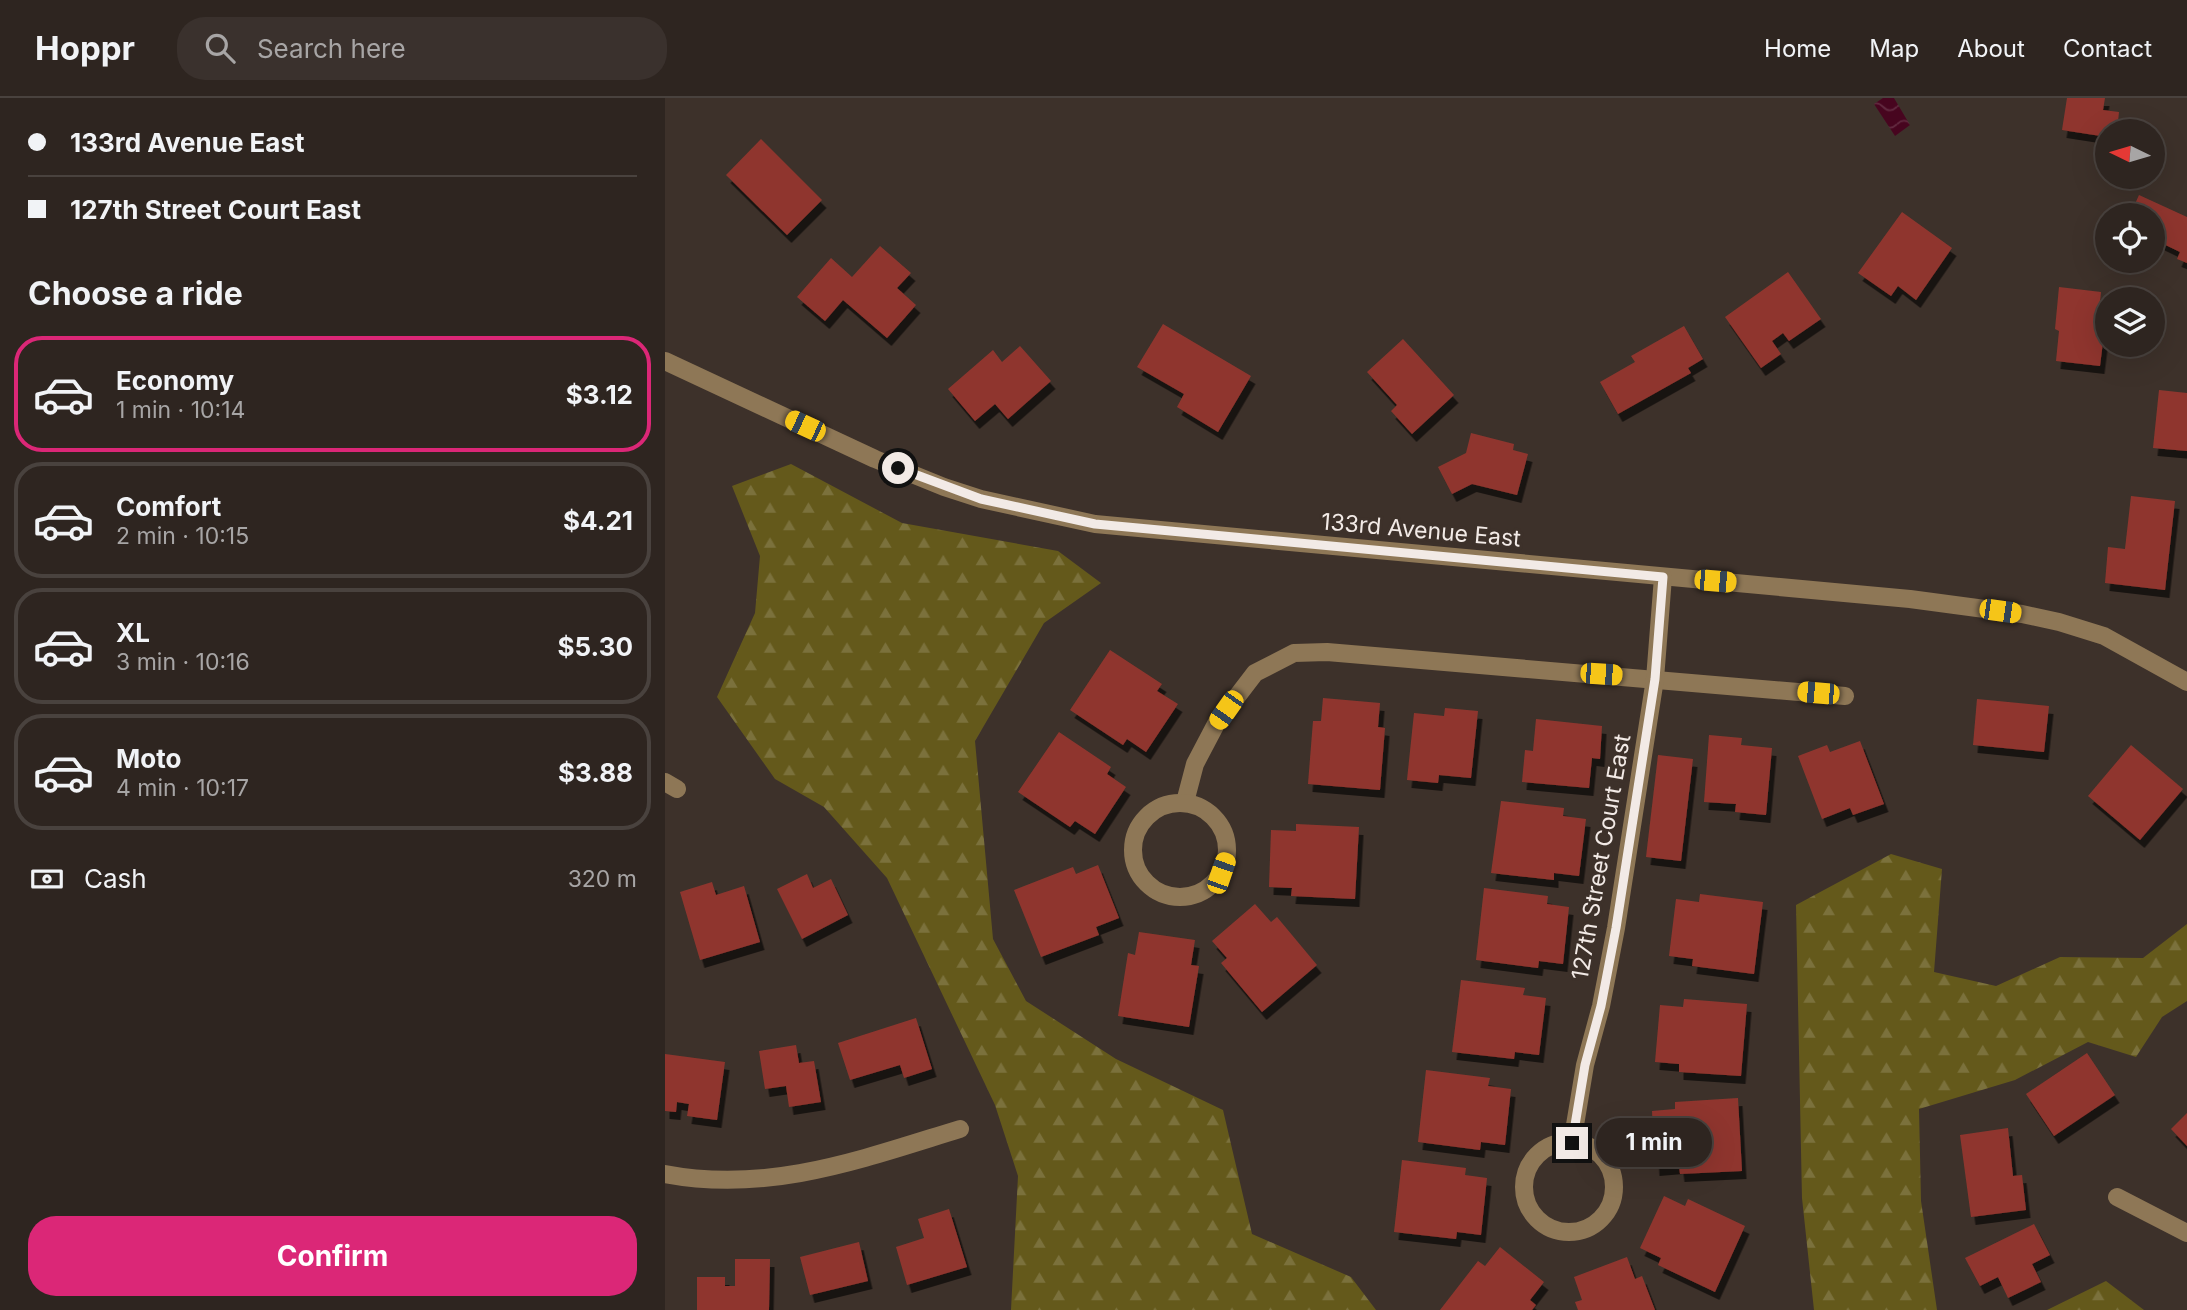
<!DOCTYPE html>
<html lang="en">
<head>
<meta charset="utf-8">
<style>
  :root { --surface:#2e2520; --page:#3a312d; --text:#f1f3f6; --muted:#a7a5a5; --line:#49423e; --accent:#db2777 }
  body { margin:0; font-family:Inter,sans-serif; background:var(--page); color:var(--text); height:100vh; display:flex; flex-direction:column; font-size:26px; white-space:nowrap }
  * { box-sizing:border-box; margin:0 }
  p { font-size:23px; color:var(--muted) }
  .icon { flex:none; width:38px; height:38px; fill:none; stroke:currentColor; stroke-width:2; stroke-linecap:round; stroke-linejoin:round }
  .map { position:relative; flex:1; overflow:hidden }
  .sheet { display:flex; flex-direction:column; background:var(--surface); width:665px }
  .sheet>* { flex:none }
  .top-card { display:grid; align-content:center; height:154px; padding:0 28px; background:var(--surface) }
  .needle { width:46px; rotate:275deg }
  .buttons { position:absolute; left:1430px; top:21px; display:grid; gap:14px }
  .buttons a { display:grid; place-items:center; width:70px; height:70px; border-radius:50%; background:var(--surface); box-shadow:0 7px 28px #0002,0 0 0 2px var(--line); font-size:35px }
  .end { position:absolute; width:32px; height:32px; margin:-16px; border:9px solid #f2eae6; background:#111; box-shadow:0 0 0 4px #111 }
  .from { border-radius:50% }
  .bubble { position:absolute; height:49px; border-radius:24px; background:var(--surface); box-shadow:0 7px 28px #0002,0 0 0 2px var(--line); font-size:23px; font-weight:700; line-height:49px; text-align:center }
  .car { position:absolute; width:21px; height:42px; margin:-21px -10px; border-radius:9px; box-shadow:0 0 5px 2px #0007; background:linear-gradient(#f5c518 24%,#345 0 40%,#f5c518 0 76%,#345 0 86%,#f5c518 0) }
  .top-card b { display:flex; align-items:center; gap:24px; height:66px; font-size:26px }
  .top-card b+b { border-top:2px solid var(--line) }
  .top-card i { width:18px; height:18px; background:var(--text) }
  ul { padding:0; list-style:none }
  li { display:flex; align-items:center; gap:21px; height:116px; margin:0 14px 10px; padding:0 14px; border:4px solid var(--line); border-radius:28px }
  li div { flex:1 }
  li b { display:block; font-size:26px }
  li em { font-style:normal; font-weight:700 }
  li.active { border-color:var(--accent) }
  li>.icon { width:63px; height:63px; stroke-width:1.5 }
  h2 { padding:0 28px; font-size:32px; line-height:84px }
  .pay { display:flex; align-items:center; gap:18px; height:77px; padding:0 28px; font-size:26px }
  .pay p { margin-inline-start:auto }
  .action { display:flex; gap:14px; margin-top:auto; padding:14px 28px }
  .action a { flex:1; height:80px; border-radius:28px; background:var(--accent); color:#fff; font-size:28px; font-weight:700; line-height:80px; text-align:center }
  header { display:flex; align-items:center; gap:42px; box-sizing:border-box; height:98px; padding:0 35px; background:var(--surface); border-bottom:2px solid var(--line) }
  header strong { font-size:33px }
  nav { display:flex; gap:38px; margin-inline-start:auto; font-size:24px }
  .search { width:490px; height:63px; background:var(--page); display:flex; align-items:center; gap:18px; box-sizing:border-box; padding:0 24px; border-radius:28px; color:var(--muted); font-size:26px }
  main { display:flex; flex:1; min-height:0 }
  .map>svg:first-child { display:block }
</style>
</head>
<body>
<header>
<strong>Hoppr</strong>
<div class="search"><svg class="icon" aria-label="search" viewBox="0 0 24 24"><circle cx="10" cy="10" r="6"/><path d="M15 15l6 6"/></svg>Search here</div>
<nav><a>Home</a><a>Map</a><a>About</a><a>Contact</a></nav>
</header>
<main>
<section class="sheet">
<div class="top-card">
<b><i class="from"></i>133rd Avenue East</b>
<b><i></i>127th Street Court East</b>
</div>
<h2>Choose a ride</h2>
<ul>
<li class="active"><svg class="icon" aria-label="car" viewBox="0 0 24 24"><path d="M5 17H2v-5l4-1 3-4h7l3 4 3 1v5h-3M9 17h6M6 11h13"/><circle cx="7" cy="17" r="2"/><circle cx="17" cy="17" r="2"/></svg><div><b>Economy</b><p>1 min · 10:14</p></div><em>$3.12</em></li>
<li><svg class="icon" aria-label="car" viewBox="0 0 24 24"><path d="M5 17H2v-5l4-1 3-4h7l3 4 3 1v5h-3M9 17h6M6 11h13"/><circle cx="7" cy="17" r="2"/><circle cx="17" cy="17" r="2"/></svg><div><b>Comfort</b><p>2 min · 10:15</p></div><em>$4.21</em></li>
<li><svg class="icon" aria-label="car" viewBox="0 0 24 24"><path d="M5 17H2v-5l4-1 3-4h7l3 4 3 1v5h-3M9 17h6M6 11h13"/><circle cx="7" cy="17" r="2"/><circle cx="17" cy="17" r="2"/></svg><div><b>XL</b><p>3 min · 10:16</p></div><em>$5.30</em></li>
<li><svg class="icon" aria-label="car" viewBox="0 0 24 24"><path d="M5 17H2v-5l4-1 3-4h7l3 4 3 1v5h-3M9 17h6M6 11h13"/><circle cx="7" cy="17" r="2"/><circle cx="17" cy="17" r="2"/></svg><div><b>Moto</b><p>4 min · 10:17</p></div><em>$3.88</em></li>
</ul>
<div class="pay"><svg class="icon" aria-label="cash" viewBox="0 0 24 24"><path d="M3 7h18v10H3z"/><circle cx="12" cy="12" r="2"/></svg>Cash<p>320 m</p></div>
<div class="action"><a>Confirm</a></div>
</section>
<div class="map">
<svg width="1522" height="1212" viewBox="0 0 1522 1212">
  <defs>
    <pattern id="forest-firs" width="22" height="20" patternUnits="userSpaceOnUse" patternTransform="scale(1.75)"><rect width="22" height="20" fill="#64591b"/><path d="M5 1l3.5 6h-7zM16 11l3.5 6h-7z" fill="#7b713c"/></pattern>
    <pattern id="water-waves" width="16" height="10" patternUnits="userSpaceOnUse" patternTransform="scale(1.75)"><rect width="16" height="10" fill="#47051f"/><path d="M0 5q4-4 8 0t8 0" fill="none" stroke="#622a40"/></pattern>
    <filter id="shadow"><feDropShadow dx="4.5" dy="8" stdDeviation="0" flood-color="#0009"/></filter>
  </defs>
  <rect width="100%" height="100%" fill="#3d312a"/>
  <g fill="url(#forest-firs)">
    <polygon points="126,366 237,425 393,453 436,485 379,525 310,643 328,841 361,903 451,961 558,1012 587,1136 686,1179 711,1212 346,1212 353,1078 330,1007 222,780 159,709 110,681 52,599 90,515 95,458 67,388"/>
    <polygon points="1226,756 1277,771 1269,874 1331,888 1395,859 1478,860 1522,826 1522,903 1497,919 1471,959 1423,944 1350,982 1254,1011 1256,1103 1272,1212 1149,1212 1137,1100 1131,807"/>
    <polygon points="1441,1183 1479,1212 1382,1212"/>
  </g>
  <polygon fill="url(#water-waves)" points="1218,0 1229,0 1245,27 1230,38 1209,6"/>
  <g fill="#8f362e" filter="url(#shadow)">
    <polygon points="1402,0 1440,0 1438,12 1454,14 1452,33 1442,33 1442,39 1397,32"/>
    <polygon points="96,41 157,102 122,137 61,77"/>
    <polygon points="1474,97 1522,119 1522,165 1512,161 1515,154 1488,141 1488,117 1465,117"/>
    <polygon points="1237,114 1287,150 1251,202 1233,188 1226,198 1193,175"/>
    <polygon points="215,148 246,175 232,190 251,207 222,240 178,202 160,223 132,199 166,160 187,179"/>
    <polygon points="1123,174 1156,221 1124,243 1118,235 1107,243 1116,256 1096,270 1060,219"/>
    <polygon points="1394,189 1436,194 1432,235 1439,236 1435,268 1391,263 1394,233 1390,231"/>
    <polygon points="498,226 586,278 553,334 512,309 519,296 472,269"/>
    <polygon points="1019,228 1038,261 1023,270 1026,275 953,316 935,284 970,264 966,258"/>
    <polygon points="738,241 789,297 747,336 726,313 732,307 702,274"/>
    <polygon points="355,248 386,283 343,321 330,306 310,323 283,291 328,252 337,264"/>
    <polygon points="1494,292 1522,295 1522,353 1488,350"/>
    <polygon points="806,335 849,346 848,352 863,356 852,397 807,386 787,396 773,369 801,355"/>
    <polygon points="1466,398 1510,403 1500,492 1440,485 1443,449 1460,451"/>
    <polygon points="445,552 497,586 492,593 513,606 481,654 462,641 458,647 405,612"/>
    <polygon points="658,600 715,605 713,629 720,630 715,692 643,686 648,623 656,623"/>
    <polygon points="1312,601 1384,608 1379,654 1308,647"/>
    <polygon points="780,610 813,613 806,680 774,677 773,685 742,682 749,615 779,618"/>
    <polygon points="871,621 937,628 935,661 927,660 924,690 857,684 860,652 868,653"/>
    <polygon points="394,634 446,669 442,676 461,689 430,736 410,723 405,729 353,694"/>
    <polygon points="1044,637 1077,640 1076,647 1107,650 1101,717 1070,714 1071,706 1039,704"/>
    <polygon points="1195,643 1219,706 1188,717 1185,710 1157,721 1133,658 1162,647 1165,654"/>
    <polygon points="1466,647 1518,691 1475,742 1423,698"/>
    <polygon points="993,657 1028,661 1016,763 981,759"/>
    <polygon points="836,703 899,710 898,718 921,721 914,778 889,775 889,782 826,775"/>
    <polygon points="631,726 694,729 690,801 626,798 627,790 604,789 606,732 631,733"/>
    <polygon points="433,767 454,820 431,829 434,837 376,859 349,792 408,769 411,776"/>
    <polygon points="142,776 148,790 166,781 183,817 137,841 112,791"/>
    <polygon points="47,784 51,797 79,788 95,844 35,862 15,794"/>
    <polygon points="819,790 883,798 882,806 904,809 898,866 874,863 873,870 811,862"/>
    <polygon points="1035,796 1098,804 1089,876 1027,868 1028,861 1004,858 1011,801 1034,804"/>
    <polygon points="590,806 606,824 612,819 652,867 597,914 556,865 562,860 547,843"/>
    <polygon points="474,834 530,842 526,867 534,868 524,929 453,918 463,855 470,857"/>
    <polygon points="796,882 860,890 858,897 881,900 874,957 850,954 849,961 787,954"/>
    <polygon points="1019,901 1082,906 1076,978 1014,974 1014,966 990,964 995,907 1018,909"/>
    <polygon points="251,920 267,971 239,980 235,967 185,982 173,945"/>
    <polygon points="131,947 134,965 149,963 156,1004 124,1009 121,988 100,991 94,953"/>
    <polygon points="1422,955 1450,997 1389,1038 1361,996"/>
    <polygon points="0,956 60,964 52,1022 22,1018 24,1006 12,1004 11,1014 0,1013"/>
    <polygon points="761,972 825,980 823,988 846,991 840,1047 816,1044 815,1052 753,1044"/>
    <polygon points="1073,1000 1077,1073 1015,1076 1014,1068 990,1070 987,1013 1010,1011 1010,1004"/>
    <polygon points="1522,1015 1522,1048 1506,1031"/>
    <polygon points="1343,1030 1348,1078 1357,1077 1361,1112 1306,1119 1295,1037"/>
    <polygon points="737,1062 801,1070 800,1077 822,1080 816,1137 792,1134 791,1141 729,1134"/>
    <polygon points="999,1098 1020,1108 1023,1101 1080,1128 1050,1194 993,1167 996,1160 975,1150"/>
    <polygon points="284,1111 302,1169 242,1187 231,1149 259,1140 253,1121"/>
    <polygon points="1369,1126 1385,1157 1367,1166 1376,1184 1343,1200 1333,1179 1315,1188 1300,1160"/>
    <polygon points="194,1144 203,1183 145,1197 135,1159"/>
    <polygon points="835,1149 879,1184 865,1202 871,1207 867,1212 775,1212 813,1163 820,1168"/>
    <polygon points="962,1159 970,1181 977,1178 990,1212 913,1212 910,1204 917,1202 909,1179"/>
    <polygon points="70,1161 105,1161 104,1212 32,1212 32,1179 60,1179 60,1188 70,1188"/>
  </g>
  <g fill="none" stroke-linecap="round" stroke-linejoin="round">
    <g stroke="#8e7756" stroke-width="18">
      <polyline points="0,263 210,361 279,389 316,401 430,426 1245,501 1357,516 1394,524 1439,538 1522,584"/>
      <polyline points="0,684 12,691"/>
      <polyline points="520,704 530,666 551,626 590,575 629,555 662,554 1180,598"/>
      <circle cx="515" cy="752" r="47"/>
      <circle cx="904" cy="1089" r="45"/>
      <polyline points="907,1045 920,967 936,908 951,830 990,581 998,479"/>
      <path d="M0,1076C104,1096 197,1061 295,1031"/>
      <polyline points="1452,1099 1522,1135"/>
    </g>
  </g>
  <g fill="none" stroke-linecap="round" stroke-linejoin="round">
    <polyline stroke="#f2eae6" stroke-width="9" points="233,370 316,401 430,426 998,479 990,581 951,830 936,908 920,967 907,1045"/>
  </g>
  <g text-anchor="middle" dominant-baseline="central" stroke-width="6" stroke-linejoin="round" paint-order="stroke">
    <g font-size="23" fill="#f2eae6" stroke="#3d312a">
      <text transform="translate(756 432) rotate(5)">133rd Avenue East</text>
      <text transform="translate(936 759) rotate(-80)">127th Street Court East</text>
    </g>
  </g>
</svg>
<div class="buttons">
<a><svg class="needle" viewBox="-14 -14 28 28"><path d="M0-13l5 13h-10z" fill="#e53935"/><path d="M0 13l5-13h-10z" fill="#a7a5a5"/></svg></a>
<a><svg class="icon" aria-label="locate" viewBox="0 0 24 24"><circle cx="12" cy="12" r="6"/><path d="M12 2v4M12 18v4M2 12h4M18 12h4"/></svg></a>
<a><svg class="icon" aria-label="layers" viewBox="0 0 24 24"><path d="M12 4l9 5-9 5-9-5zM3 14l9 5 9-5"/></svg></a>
</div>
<i class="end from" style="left:233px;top:370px"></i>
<i class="end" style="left:907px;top:1045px"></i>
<div class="bubble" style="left:931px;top:1020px;width:116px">1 min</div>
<i class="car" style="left:140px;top:328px;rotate:295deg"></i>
<i class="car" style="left:1050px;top:483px;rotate:95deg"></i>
<i class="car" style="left:1335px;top:513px;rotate:98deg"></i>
<i class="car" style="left:936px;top:576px;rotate:94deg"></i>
<i class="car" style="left:1153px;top:595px;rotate:275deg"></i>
<i class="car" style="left:561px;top:612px;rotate:215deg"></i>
<i class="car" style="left:556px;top:775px;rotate:19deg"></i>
</div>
</main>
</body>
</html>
